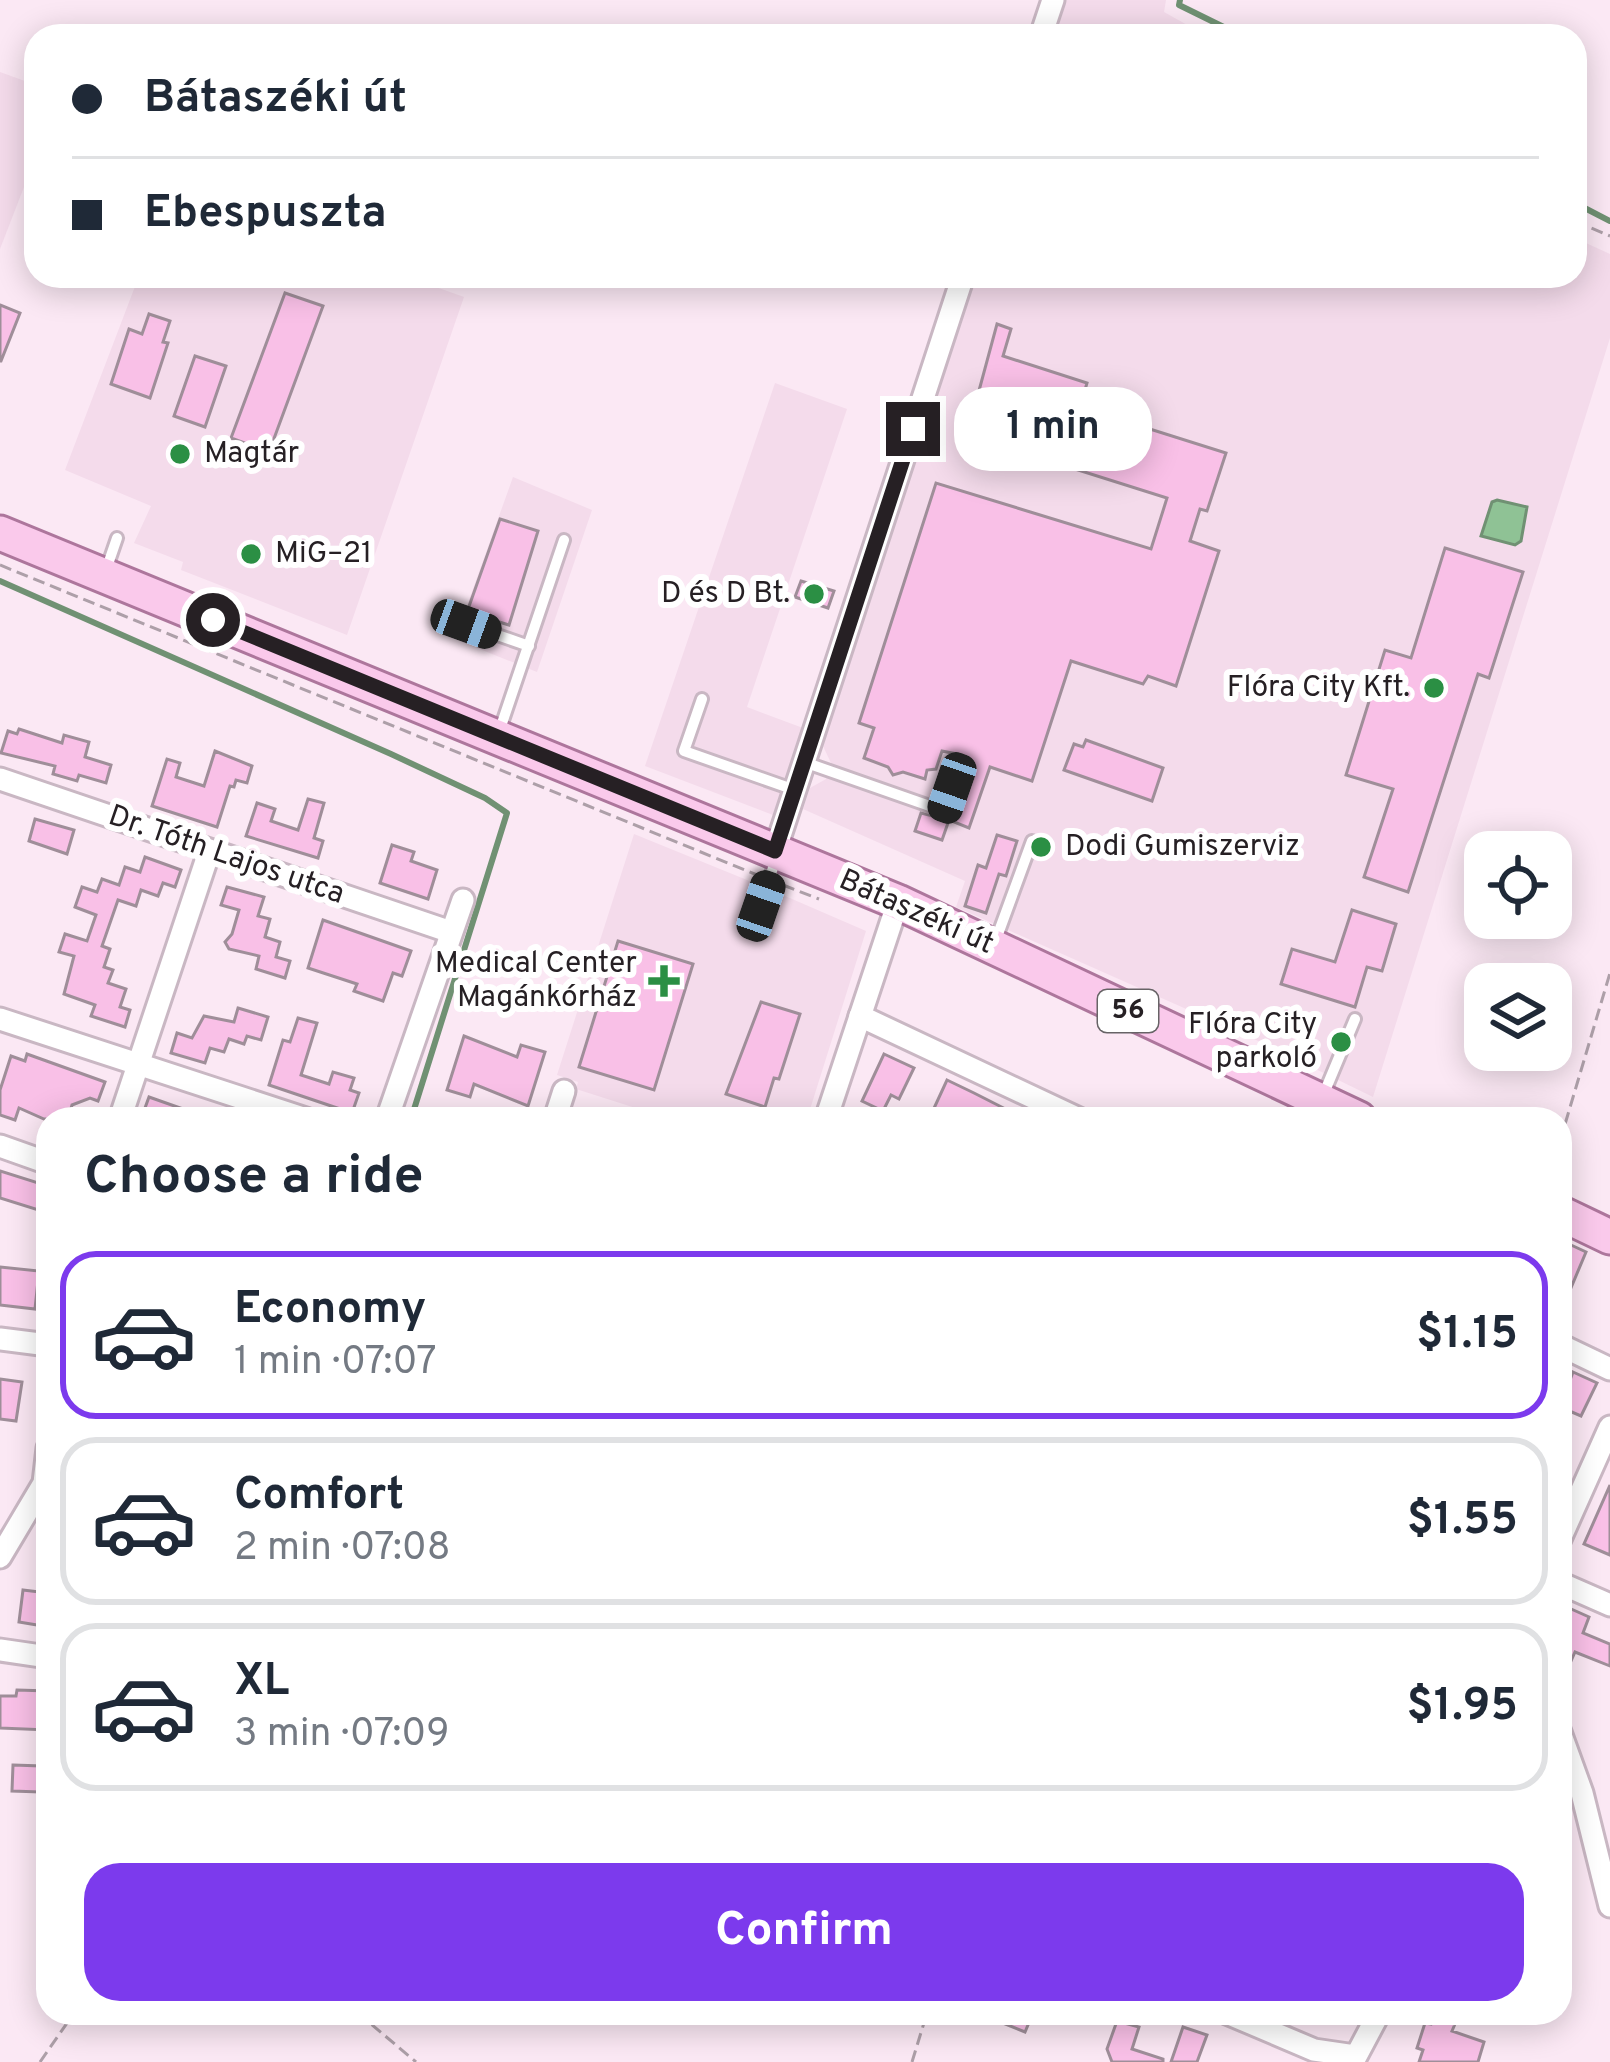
<!DOCTYPE html>
<html lang="en">
<head>
<meta charset="utf-8">
<style>
  :root { --surface:#fff; --page:#f2f2f3; --text:#1f2937; --muted:#747a83; --line:#e0e1e3; --accent:#7c3aed }
  body { margin:0; font-family:Overpass,sans-serif; background:var(--page); color:var(--text); height:100vh; display:flex; flex-direction:column; font-size:45px; white-space:nowrap }
  * { box-sizing:border-box; margin:0 }
  p { font-size:39px; color:var(--muted) }
  .icon { flex:none; width:66px; height:66px; fill:none; stroke:currentColor; stroke-width:2; stroke-linecap:round; stroke-linejoin:round }
  .map { position:relative; flex:1; overflow:hidden }
  .details { position:absolute; left:36px; top:1107px; width:1536px; height:918px; display:flex; flex-direction:column; background:var(--surface); border-radius:36px; box-shadow:0 6px 30px #0003 }
  .details>* { flex:none }
  .banner { position:absolute; left:24px; top:24px; width:1563px; height:264px; border-radius:36px; box-shadow:0 6px 30px #0003; display:grid; align-content:center; height:264px; padding:0 48px; background:var(--surface) }
  .fabs { position:absolute; left:1464px; top:831px; display:grid; gap:24px }
  .fabs a { display:grid; place-items:center; width:108px; height:108px; border-radius:24px; background:var(--surface); box-shadow:0 6px 30px #0003; font-size:60px }
  .end { position:absolute; width:54px; height:54px; margin:-27px; border:15px solid #262024; background:#fff; box-shadow:0 0 0 6px #fff }
  .from { border-radius:50% }
  .bubble { position:absolute; height:84px; border-radius:36px; background:var(--surface); box-shadow:0 6px 30px #0003; font-size:39px; font-weight:700; line-height:84px; text-align:center }
  .car { position:absolute; width:36px; height:72px; margin:-36px -18px; border-radius:15px; box-shadow:0 0 9px 3px #0007; background:linear-gradient(#222 24%,#8ab4d8 0 40%,#222 0 76%,#8ab4d8 0 86%,#222 0) }
  .banner b { display:flex; align-items:center; gap:42px; height:114px; font-size:45px }
  .banner b+b { border-top:3px solid var(--line) }
  .banner i { width:30px; height:30px; background:var(--text) }
  ul { padding:0; list-style:none }
  li { display:flex; align-items:center; gap:36px; height:168px; margin:0 24px 18px; padding:0 24px; border:6px solid var(--line); border-radius:36px }
  li div { flex:1 }
  li b { display:block; font-size:45px }
  li em { font-style:normal; font-weight:700 }
  li.active { border-color:var(--accent) }
  li>.icon { width:108px; height:108px; stroke-width:1.5 }
  h2 { padding:0 48px; font-size:54px; line-height:144px }
  .action { display:flex; gap:24px; margin-top:auto; padding:24px 48px }
  .action a { flex:1; height:138px; border-radius:36px; background:var(--accent); color:#fff; font-size:48px; font-weight:700; line-height:138px; text-align:center }
  .map>svg:first-child { display:block }
</style>
</head>
<body>
<div class="map">
<svg width="1610" height="2062" viewBox="0 0 1610 2062">
  <rect width="100%" height="100%" fill="#fbe8f4"/>
  <g fill="#f4dbeb">
    <polygon points="1065,0 1166,0 1164,12 1207,36 1053,36"/>
    <polygon points="0,72 36,85 36,156 0,249"/>
    <polygon points="1575,238 1610,254 1610,338 1373,1097 1254,1039 956,907 965,881 803,809 810,788 826,779 831,763 823,746 976,276 1575,276"/>
    <polygon points="139,276 405,276 464,297 347,635 181,570 183,562 134,543 151,506 65,470"/>
    <polygon points="775,383 847,409 747,707 803,728 773,815 645,766"/>
    <polygon points="513,477 592,510 537,672 455,639"/>
    <polygon points="634,834 752,882 746,903 763,908 769,889 866,931 807,1119 670,1119 576,1089 578,1082 557,1075"/>
  </g>
  <polygon fill="#8fc295" stroke="#709173" stroke-width="3" points="1497,500 1527,507 1521,541 1515,545 1481,536 1492,502"/>
  <g fill="none" stroke-linecap="round" stroke-linejoin="round">
    <g stroke="#709173" stroke-width="6">
      <polyline points="1180,0 1179,5 1242,36"/>
      <polyline points="1575,203 1610,221"/>
      <polyline points="0,581 391,754 485,798 507,813 411,1119"/>
    </g>
  </g>
  <g fill="#f9c0e7" stroke="#9f8e99" stroke-width="3">
    <polygon points="285,293 323,306 269,452 231,438"/>
    <polygon points="0,305 20,313 1,361 0,361"/>
    <polygon points="149,314 170,321 163,342 168,343 150,398 111,384 129,329 142,334"/>
    <polygon points="997,324 1011,329 1003,356 1087,383 1080,407 1226,453 1207,511 1200,509 1190,541 1219,551 1176,686 1148,676 1143,684 1071,661 1032,781 990,767 969,828 949,820 971,761 962,755 942,751 936,769 927,770 925,779 903,772 893,775 888,767 864,758 874,728 859,723 936,483 1151,549 1167,498 967,435"/>
    <polygon points="195,356 226,366 205,427 174,416"/>
    <polygon points="500,519 538,531 509,625 467,612"/>
    <polygon points="1445,548 1523,572 1489,678 1478,674 1408,892 1364,877 1393,789 1346,775 1385,650 1411,658"/>
    <polygon points="801,581 834,591 828,608 795,597"/>
    <polygon points="19,729 62,743 64,735 89,742 85,757 111,765 106,783 79,775 77,781 53,774 55,766 1,753 8,731 17,734"/>
    <polygon points="1086,740 1163,768 1152,801 1064,770 1074,744 1083,747"/>
    <polygon points="215,751 252,766 247,783 236,780 234,787 230,786 217,827 152,806 167,759 180,763 176,777 204,786"/>
    <polygon points="308,799 324,803 314,838 323,841 318,858 246,836 257,803 275,809 271,821 298,830"/>
    <polygon points="921,813 949,820 942,840 915,831"/>
    <polygon points="35,819 74,830 67,854 29,841"/>
    <polygon points="997,835 1017,841 1006,876 999,874 986,913 965,906 978,865 986,868"/>
    <polygon points="392,845 414,852 411,861 437,870 428,899 380,883"/>
    <polygon points="145,857 181,870 175,887 163,883 158,896 141,890 136,906 118,900 102,946 110,949 104,967 113,970 108,983 126,989 120,1007 130,1010 125,1027 91,1016 95,1005 64,994 74,956 59,952 65,934 87,941 96,915 75,907 82,887 97,892 102,879 119,885 125,867 140,872"/>
    <polygon points="227,887 264,897 258,916 270,919 265,937 280,942 276,957 290,961 285,978 256,969 259,956 229,949 225,942 232,934 239,910 221,905"/>
    <polygon points="1352,910 1396,924 1382,971 1367,967 1355,1007 1281,984 1292,949 1335,962"/>
    <polygon points="323,920 411,951 402,976 393,973 383,1001 354,991 357,984 308,968"/>
    <polygon points="618,941 693,964 654,1090 579,1067"/>
    <polygon points="761,1002 800,1014 779,1079 774,1078 765,1107 726,1094"/>
    <polygon points="238,1008 268,1017 261,1040 247,1036 244,1044 229,1039 224,1052 210,1048 205,1063 171,1053 177,1033 192,1038 204,1016 234,1022"/>
    <polygon points="298,1018 317,1023 301,1075 329,1084 333,1072 354,1078 350,1090 359,1093 352,1113 269,1085 283,1040 290,1042"/>
    <polygon points="464,1036 517,1057 521,1045 545,1052 528,1106 474,1084 470,1097 447,1090"/>
    <polygon points="27,1054 105,1082 98,1101 90,1098 72,1105 68,1119 44,1119 19,1108 15,1120 0,1115 0,1090 11,1056 25,1061"/>
    <polygon points="884,1054 914,1068 899,1099 891,1095 883,1111 862,1101"/>
    <polygon points="947,1080 974,1093 1025,1119 929,1119"/>
    <polygon points="149,1097 206,1117 206,1119 141,1119"/>
    <polygon points="0,1171 48,1186 48,1213 0,1198"/>
    <polygon points="1571,1245 1586,1252 1560,1314 1560,1270"/>
    <polygon points="0,1267 39,1271 35,1309 0,1305"/>
    <polygon points="1573,1372 1597,1383 1581,1416 1560,1407"/>
    <polygon points="0,1379 22,1382 16,1421 0,1419"/>
    <polygon points="1610,1485 1610,1555 1584,1544"/>
    <polygon points="23,1590 48,1593 43,1626 19,1622"/>
    <polygon points="1560,1604 1589,1617 1583,1633 1610,1644 1610,1666 1575,1652 1571,1661 1560,1656"/>
    <polygon points="17,1690 48,1691 48,1730 0,1728 0,1696 16,1696"/>
    <polygon points="13,1765 41,1766 40,1792 12,1791"/>
    <polygon points="978,2013 1033,2013 1025,2032"/>
    <polygon points="1433,2017 1455,2024 1452,2031 1484,2042 1478,2062 1419,2062 1423,2050 1417,2048 1425,2023 1431,2024"/>
    <polygon points="1117,2021 1139,2027 1132,2049 1163,2059 1163,2062 1112,2062 1107,2049"/>
    <polygon points="1183,2027 1207,2035 1197,2062 1171,2062"/>
  </g>
  <g fill="none" stroke-linecap="round" stroke-linejoin="round">
    <defs>
      <g id="lane">
        <polyline points="105,573 117,538"/>
        <polyline points="466,624 529,646"/>
        <polyline points="702,699 684,751 795,790"/>
        <polyline points="498,735 564,540"/>
        <polyline points="804,762 944,811 960,764"/>
        <polyline points="761,906 777,855"/>
        <polyline points="994,945 1032,841"/>
        <polyline points="1322,1098 1355,1019"/>
      </g>
      <g id="street">
        <polyline points="1041,36 1053,0"/>
        <polyline points="0,779 451,932"/>
        <polyline points="775,851 963,276"/>
        <polyline points="860,1016 1079,1119"/>
        <polyline points="0,1019 306,1119"/>
        <polyline points="120,1119 209,852"/>
        <polyline points="387,1119 463,900"/>
        <polyline points="555,1119 564,1091"/>
        <polyline points="826,1119 898,902"/>
        <polyline points="0,1146 48,1163"/>
        <polyline points="0,1339 48,1345"/>
        <polyline points="1560,1345 1610,1369"/>
        <polyline points="1560,1539 1610,1427"/>
        <polyline points="0,1557 44,1483 48,1448"/>
        <polyline points="1560,1583 1610,1605"/>
        <polyline points="0,1650 48,1657"/>
        <polyline points="1560,1732 1582,1793 1610,1906"/>
        <polyline points="1227,2013 1314,2050 1355,2056"/>
        <polyline points="1353,2062 1379,2013"/>
      </g>
      <g id="primary">
        <polyline points="0,533 898,902 1359,1119"/>
        <polyline points="1560,1213 1610,1237"/>
      </g>
    </defs>
    <use href="#lane" stroke="#c9b7c3" stroke-width="16"/>
    <use href="#street" stroke="#c9b7c3" stroke-width="27"/>
    <use href="#primary" stroke="#ad769c" stroke-width="39"/>
    <g stroke="#ad9fa8" stroke-width="3" stroke-dasharray="12 6" stroke-linecap="butt">
      <polyline points="1575,221 1610,236"/>
      <polyline points="0,565 757,875"/>
      <polyline points="783,885 819,899"/>
      <polyline points="1560,1141 1610,973"/>
      <polyline points="358,2013 416,2062"/>
      <polyline points="40,2062 74,2013"/>
      <polyline points="912,2062 927,2013"/>
    </g>
    <use href="#lane" stroke="#fff" stroke-width="10"/>
    <use href="#street" stroke="#fff" stroke-width="21"/>
    <use href="#primary" stroke="#fac9eb" stroke-width="33"/>
  </g>
  <g fill="none" stroke-linecap="round" stroke-linejoin="round">
    <polyline stroke="#262024" stroke-width="15" points="213,620 775,851 913,429"/>
  </g>
  <g fill="#2b8f44" stroke="#fff" stroke-width="4.5">
    <circle cx="180" cy="454" r="12"/>
    <circle cx="251" cy="554" r="12"/>
    <circle cx="814" cy="594" r="12"/>
    <circle cx="1434" cy="688" r="12"/>
    <circle cx="1041" cy="847" r="12"/>
    <path d="M658 963h12v12h12v12h-12v12h-12v-12h-12v-12h12z"/>
    <circle cx="1341" cy="1042" r="12"/>
  </g>
  <g text-anchor="middle" dominant-baseline="central" stroke-width="12" stroke-linejoin="round" paint-order="stroke">
    <rect fill="#fff" stroke="#676366" stroke-width="3" x="1098" y="990" width="60" height="42" rx="9"/>
    <g font-size="27" font-weight="bold" fill="#262024">
      <text x="1128" y="1011">56</text>
    </g>
    <g font-size="30" fill="#262024" stroke="#fff" text-anchor="end">
      <text x="204" y="454" text-anchor="start">Magtár</text>
      <text x="275" y="554" text-anchor="start">MiG–21</text>
      <text x="790" y="594">D és D Bt.</text>
      <text x="1410" y="688">Flóra City Kft.</text>
      <text x="1065" y="847" text-anchor="start">Dodi Gumiszerviz</text>
      <text x="637" y="964">Medical Center<tspan x="637" dy="34">Magánkórház</tspan></text>
      <text x="1317" y="1025">Flóra City<tspan x="1317" dy="34">parkoló</tspan></text>
    </g>
    <g font-size="30" fill="#262024" stroke="#fff">
      <text transform="translate(226 856) rotate(19)">Dr. Tóth Lajos utca</text>
      <text transform="translate(916 913) rotate(24)">Bátaszéki út</text>
    </g>
  </g>
</svg>
<div class="fabs">
<a><svg class="icon" aria-label="locate" viewBox="0 0 24 24"><circle cx="12" cy="12" r="6"/><path d="M12 2v4M12 18v4M2 12h4M18 12h4"/></svg></a>
<a><svg class="icon" aria-label="layers" viewBox="0 0 24 24"><path d="M12 4l9 5-9 5-9-5zM3 14l9 5 9-5"/></svg></a>
</div>
<i class="end from" style="left:213px;top:620px"></i>
<i class="end" style="left:913px;top:429px"></i>
<div class="bubble" style="left:954px;top:387px;width:198px">1 min</div>
<i class="car" style="left:466px;top:624px;rotate:110deg"></i>
<i class="car" style="left:952px;top:788px;rotate:199deg"></i>
<i class="car" style="left:761px;top:906px;rotate:19deg"></i>
<div class="banner">
<b><i class="from"></i>Bátaszéki út</b>
<b><i></i>Ebespuszta</b>
</div>
<section class="details">
<h2>Choose a ride</h2>
<ul>
<li class="active"><svg class="icon" aria-label="car" viewBox="0 0 24 24"><path d="M5 17H2v-5l4-1 3-4h7l3 4 3 1v5h-3M9 17h6M6 11h13"/><circle cx="7" cy="17" r="2"/><circle cx="17" cy="17" r="2"/></svg><div><b>Economy</b><p>1 min · 07:07</p></div><em>$1.15</em></li>
<li><svg class="icon" aria-label="car" viewBox="0 0 24 24"><path d="M5 17H2v-5l4-1 3-4h7l3 4 3 1v5h-3M9 17h6M6 11h13"/><circle cx="7" cy="17" r="2"/><circle cx="17" cy="17" r="2"/></svg><div><b>Comfort</b><p>2 min · 07:08</p></div><em>$1.55</em></li>
<li><svg class="icon" aria-label="car" viewBox="0 0 24 24"><path d="M5 17H2v-5l4-1 3-4h7l3 4 3 1v5h-3M9 17h6M6 11h13"/><circle cx="7" cy="17" r="2"/><circle cx="17" cy="17" r="2"/></svg><div><b>XL</b><p>3 min · 07:09</p></div><em>$1.95</em></li>
</ul>
<div class="action"><a>Confirm</a></div>
</section>
</div>
</body>
</html>
